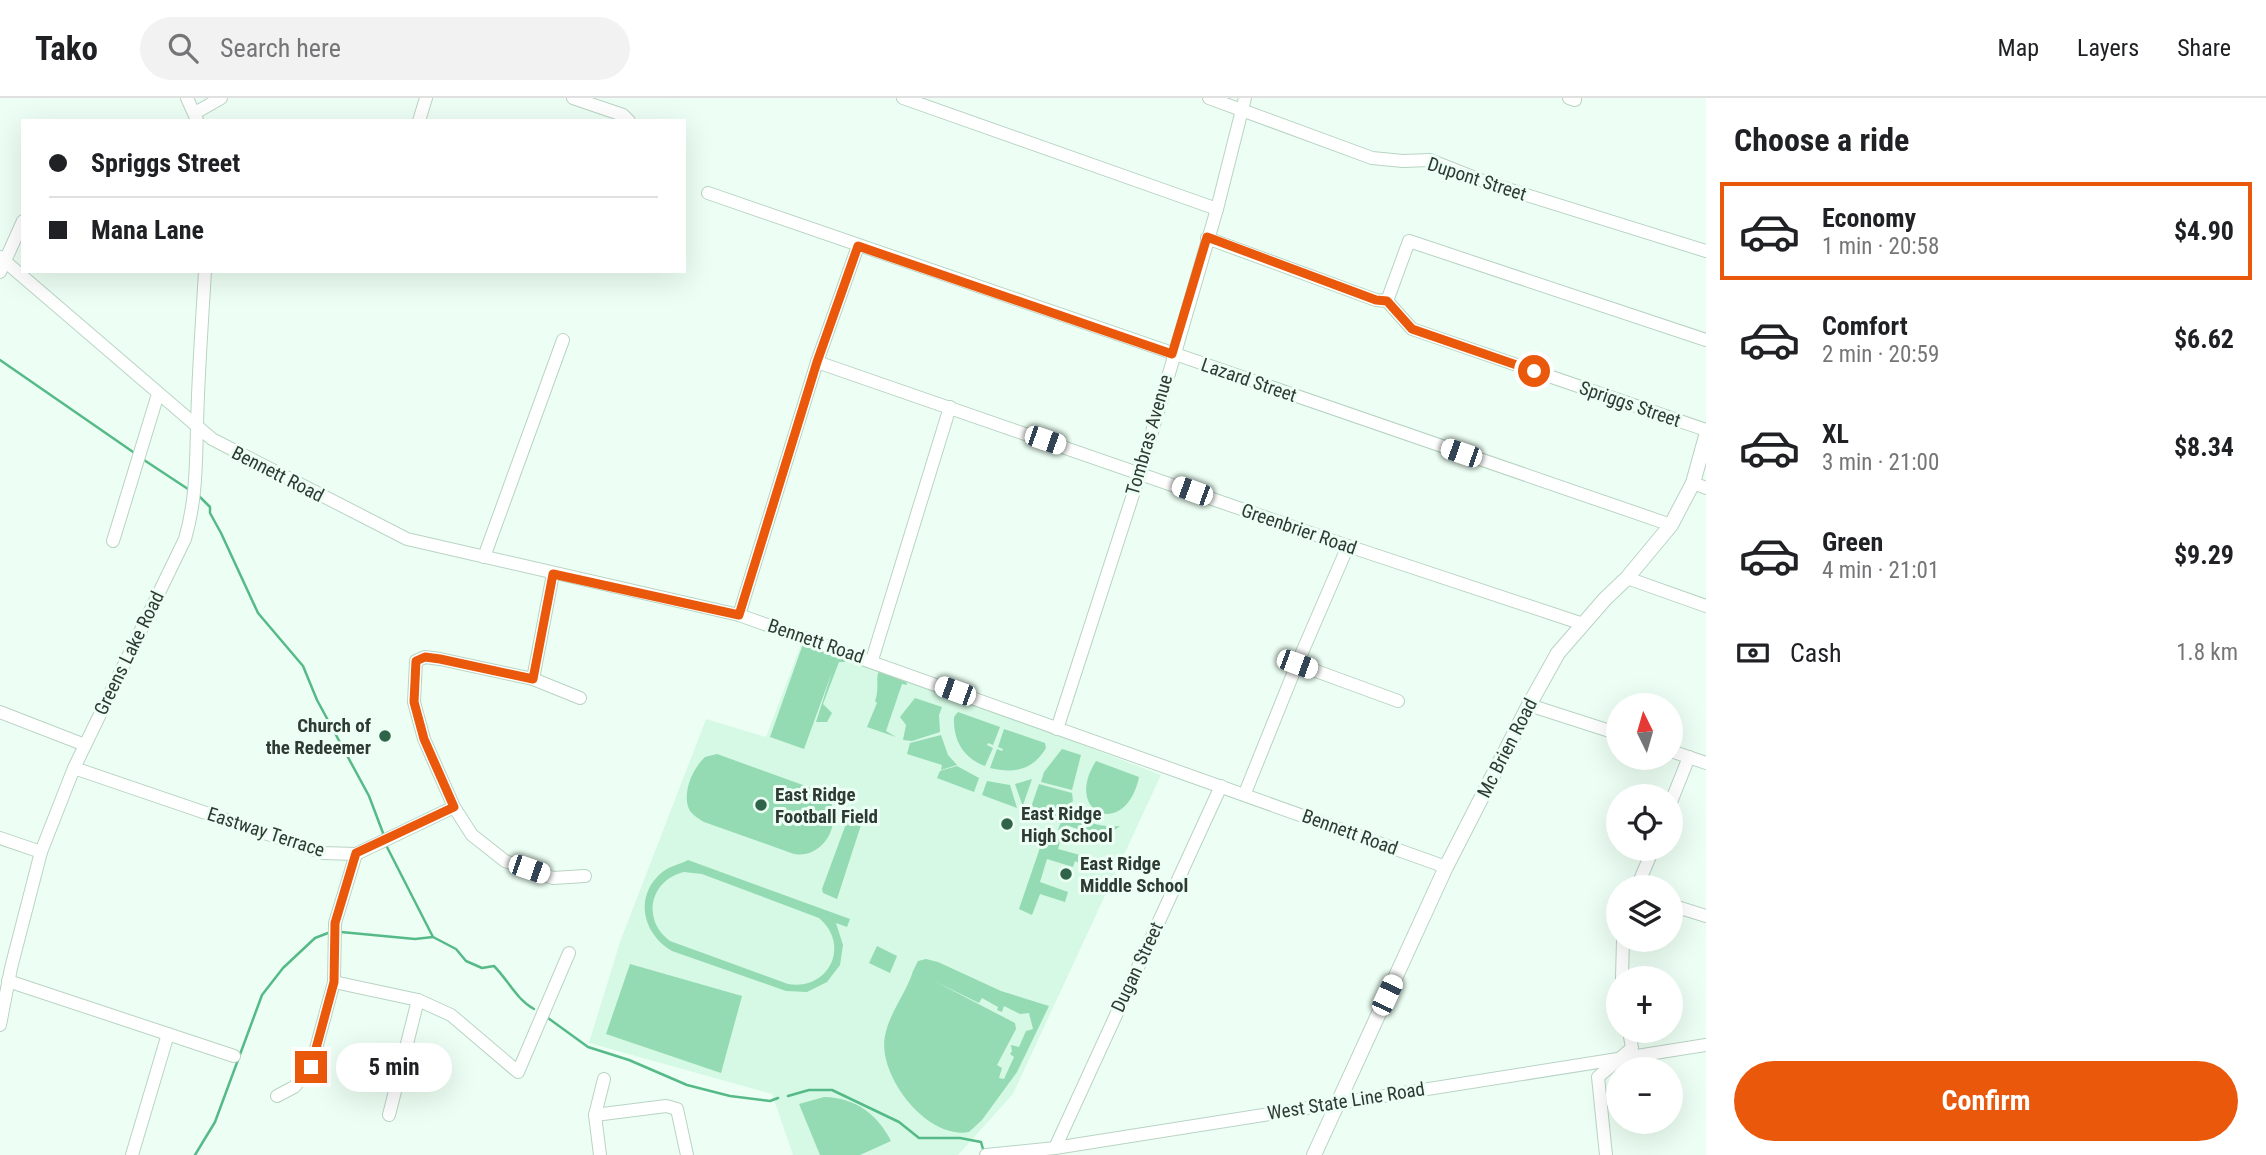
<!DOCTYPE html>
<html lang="en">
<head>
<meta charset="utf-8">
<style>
  :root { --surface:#fff; --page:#f2f2f2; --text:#202124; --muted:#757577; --line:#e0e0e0; --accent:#ea580c }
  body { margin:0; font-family:"Roboto Condensed",sans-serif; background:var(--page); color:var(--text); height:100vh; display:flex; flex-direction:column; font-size:26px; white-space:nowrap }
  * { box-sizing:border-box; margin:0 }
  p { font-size:23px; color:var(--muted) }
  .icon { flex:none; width:38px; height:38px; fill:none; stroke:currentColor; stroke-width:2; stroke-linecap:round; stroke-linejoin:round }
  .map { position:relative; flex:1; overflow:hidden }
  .details { display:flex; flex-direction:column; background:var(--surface); width:560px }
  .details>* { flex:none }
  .top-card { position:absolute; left:21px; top:21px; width:665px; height:154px; border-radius:0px; box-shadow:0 7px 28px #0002; display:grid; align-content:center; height:154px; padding:0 28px; background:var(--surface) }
  .needle { width:46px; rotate:355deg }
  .controls { position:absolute; left:1606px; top:595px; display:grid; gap:14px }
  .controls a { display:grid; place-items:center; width:77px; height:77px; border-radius:50%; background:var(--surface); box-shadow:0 7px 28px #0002; font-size:35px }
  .end { position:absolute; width:32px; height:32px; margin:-16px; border:9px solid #ea580c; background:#fff; box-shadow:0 0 0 4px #fff }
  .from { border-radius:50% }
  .bubble { position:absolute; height:49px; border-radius:24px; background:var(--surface); box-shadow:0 7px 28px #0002; font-size:23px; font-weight:700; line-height:49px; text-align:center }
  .car { position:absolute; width:21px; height:42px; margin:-21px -10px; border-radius:9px; box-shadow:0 0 5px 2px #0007; background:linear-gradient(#fff 24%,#345 0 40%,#fff 0 76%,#345 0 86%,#fff 0) }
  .top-card b { display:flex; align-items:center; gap:24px; height:66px; font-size:26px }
  .top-card b+b { border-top:2px solid var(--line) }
  .top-card i { width:18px; height:18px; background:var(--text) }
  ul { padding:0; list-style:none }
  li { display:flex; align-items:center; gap:21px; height:98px; margin:0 14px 10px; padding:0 14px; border:4px solid transparent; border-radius:0px }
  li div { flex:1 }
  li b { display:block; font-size:26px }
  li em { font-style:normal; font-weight:700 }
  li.current { border-color:var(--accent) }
  li>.icon { width:63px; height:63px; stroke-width:1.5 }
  h2 { padding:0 28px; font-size:32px; line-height:84px }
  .pay { display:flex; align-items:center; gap:18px; height:77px; padding:0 28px; font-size:26px }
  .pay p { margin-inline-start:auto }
  .action { display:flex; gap:14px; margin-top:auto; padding:14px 28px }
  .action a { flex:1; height:80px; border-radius:42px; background:var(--accent); color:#fff; font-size:28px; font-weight:700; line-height:80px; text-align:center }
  header { display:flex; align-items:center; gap:42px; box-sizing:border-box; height:98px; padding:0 35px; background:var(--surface); border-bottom:2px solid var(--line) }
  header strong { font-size:33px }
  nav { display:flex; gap:38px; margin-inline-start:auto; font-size:24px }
  .search { width:490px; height:63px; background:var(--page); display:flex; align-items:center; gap:18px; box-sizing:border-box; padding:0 24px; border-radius:38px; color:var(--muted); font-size:26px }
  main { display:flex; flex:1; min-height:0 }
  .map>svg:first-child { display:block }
</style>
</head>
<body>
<header>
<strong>Tako</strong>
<div class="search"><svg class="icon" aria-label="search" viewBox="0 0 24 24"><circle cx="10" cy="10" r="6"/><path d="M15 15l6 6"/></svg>Search here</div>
<nav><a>Map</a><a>Layers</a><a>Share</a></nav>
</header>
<main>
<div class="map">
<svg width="1706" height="1057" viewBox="0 0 1706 1057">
  <rect width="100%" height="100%" fill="#edfff4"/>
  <polygon fill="#d5f9e4" points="802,544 906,579 1161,677 1013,996 958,1057 793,1057 772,996 589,945 620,844 706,621 766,639"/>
  <g fill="#94dab3" fill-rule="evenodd">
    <polygon points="803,546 846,560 845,564 839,564 823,606 832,615 827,624 816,624 832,574 804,651 770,639"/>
    <path d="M879,573L906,581L907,587L902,586L886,633L896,639L867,629L877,605L875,603C880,590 875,580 879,573Z"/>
    <polygon points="915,600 942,609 939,617 940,634 912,643 903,642 906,627 900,619"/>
    <path d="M958,614L1000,629L993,647L988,645L987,647L993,650L985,668C963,660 953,642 954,619Z"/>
    <path d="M1004,631L1045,645L1046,650C1033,672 1014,676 990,670L997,651L1002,653L1003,651L998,649Z"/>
    <polygon points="941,637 948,657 957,667 941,672 942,667 907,656 910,645"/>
    <polygon points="1062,651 1081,657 1072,692 1041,684 1044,674"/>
    <path d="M717,656L825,695C846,719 826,761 794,756L704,724C699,721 694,718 690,713C681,697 692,671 705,659Z"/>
    <path d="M1096,663L1139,679C1126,742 1062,716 1096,663Z"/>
    <polygon points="957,668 979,680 974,694 937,680 940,673"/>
    <polygon points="1032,681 1023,707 1022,706 1015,686"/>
    <polygon points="987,683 1010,687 1017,710 982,697"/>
    <polygon points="1039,686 1072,695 1073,703 1062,711 1057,724 1029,715"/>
    <path d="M1074,707C1082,727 1102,729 1120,728L1103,740L1066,727L1064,733L1058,732L1065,713Z"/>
    <polygon points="850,715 861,727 837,801 823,795 822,791"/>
    <polygon points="1045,735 1061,740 1058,751 1080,757 1079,765 1075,763 1073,769 1047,761 1040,784 1068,794 1065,804 1040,796 1032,817 1019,811"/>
    <path d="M688,762L850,821L847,829L836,825L843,847L840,867L827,884L807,894L786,893L672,853C644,837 634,801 659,777C668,768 679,767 688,762ZM684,774L702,776L819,820C851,847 829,893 788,886L670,843C641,822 650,782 684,774Z"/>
    <polygon points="877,848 897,858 890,875 869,865"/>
    <path d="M926,861L938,864L1001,893L1049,908L1017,974L982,1022L969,1034C927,1042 877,977 885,938C889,915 907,894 913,873L918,863ZM934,883L979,905L982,900L998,909L997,912L1002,914L1004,908L1020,916L1029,915L1033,931L1026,933L1019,949L1011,947L1012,953L1010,956L1014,959L1004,981L999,980L1002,970L997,967L1016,931L1015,925Z"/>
    <polygon points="630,866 742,898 721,975 606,936"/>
    <path d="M824,999C856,1000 877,1016 891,1043L860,1057H820L799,1006Z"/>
  </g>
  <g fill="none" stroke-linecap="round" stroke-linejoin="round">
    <g stroke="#55ba88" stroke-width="2.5">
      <polyline points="0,262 136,356"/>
      <polyline points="144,362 191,393"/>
      <polyline points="199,398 210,409 210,415 221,435 258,515 303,568 317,602 369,698 383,735"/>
      <path d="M387,749L433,839L456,851L466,863L482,870L494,868C508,882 517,902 534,911"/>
      <polyline points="341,834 415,841 433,839"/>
      <polyline points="548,920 588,949 629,962 687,987 730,998 770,1003 778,1000"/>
      <polyline points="788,998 809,992 832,992 899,1024 919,1040 960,1040 981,1044 983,1051"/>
      <polyline points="195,1057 215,1024 262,897 283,870 315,840 328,835"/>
    </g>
    <defs>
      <g id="minor">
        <polyline points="187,0 197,22"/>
        <polyline points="573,0 623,17 629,23"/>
        <polyline points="903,0 1217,111"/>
        <polyline points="1209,0 1372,60 1403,63 1430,62 1488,85 1706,153"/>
        <polyline points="1569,0 1575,2"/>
        <polyline points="195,15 221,0"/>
        <polyline points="419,23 426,0"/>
        <polyline points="708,95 1671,427"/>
        <polyline points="1207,140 1376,202 1387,203 1412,231 1706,332"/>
        <polyline points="0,159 212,341 407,441 739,517 1446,769"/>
        <polyline points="0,174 23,123"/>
        <polyline points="1387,203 1409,143 1706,242"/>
        <polyline points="817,264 1348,448 1583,526"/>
        <polyline points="1693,385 1706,390"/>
        <polyline points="113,443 158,296"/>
        <polyline points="484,459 563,242"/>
        <polyline points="1627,480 1706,508"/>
        <polyline points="739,517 817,264 858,148"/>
        <polyline points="872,562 950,309"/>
        <polyline points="1297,566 1398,603"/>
        <polyline points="533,581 553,476"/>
        <polyline points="580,600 533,581 440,561 425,559 416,563 414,604 424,641 454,709 472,737 505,763 553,780 585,778"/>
        <polyline points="1529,607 1619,636"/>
        <polyline points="0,614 85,647"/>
        <polyline points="1057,631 1140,375 1217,111 1245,0"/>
        <polyline points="1671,653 1706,665"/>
        <polyline points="74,670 323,755 356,756 454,709"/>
        <polyline points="1245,695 1297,566 1348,448"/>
        <polyline points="1671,704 1689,659"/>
        <polyline points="0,740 41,754"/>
        <polyline points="1637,789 1653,751"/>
        <polyline points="1671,807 1706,818"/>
        <polyline points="1622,880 1623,842"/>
        <polyline points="8,883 234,958"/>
        <polyline points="334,884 418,902 451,917 518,974 569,855"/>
        <path d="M0,927L11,870L41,754L74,670L185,441C196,403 196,368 197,329C198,277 202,225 205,173"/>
        <polyline points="277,998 294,989 311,969 334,884 335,825 356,756"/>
        <polyline points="389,1017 418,902"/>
        <polyline points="595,1017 666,1008 677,1011 687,1057"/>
        <polyline points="1055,1050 1221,688"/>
        <polyline points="132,1057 168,936"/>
        <polyline points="600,1057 595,1017 604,981"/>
        <polyline points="986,1057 1055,1050 1706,947"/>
        <polyline points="1606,1057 1598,979 1632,950 1629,933"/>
      </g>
      <polyline id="major" points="1314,1057 1446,769 1529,607 1558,555 1605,501 1627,480 1671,427 1693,385 1706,338"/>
    </defs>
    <use href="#minor" stroke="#b8d4c3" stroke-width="14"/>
    <use href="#major" stroke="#b8d4c3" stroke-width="16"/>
    <use href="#minor" stroke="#fff" stroke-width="12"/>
    <use href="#major" stroke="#fff" stroke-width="14"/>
  </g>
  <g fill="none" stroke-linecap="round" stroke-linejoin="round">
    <polyline stroke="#ea580c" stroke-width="9" points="311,969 334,884 335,825 356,755 454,709 424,641 414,604 416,563 425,559 440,561 533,581 553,476 739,517 817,264 858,148 1172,256 1207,139 1376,202 1387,203 1412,231 1534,273"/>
  </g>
  <g fill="#2f6449" stroke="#edfff4" stroke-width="2.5">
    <circle cx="385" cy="638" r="7"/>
    <circle cx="761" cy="707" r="7"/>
    <circle cx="1007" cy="726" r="7"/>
    <circle cx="1066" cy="776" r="7"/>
  </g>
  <g text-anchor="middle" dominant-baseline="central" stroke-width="6" stroke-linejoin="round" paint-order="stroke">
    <g font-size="19" fill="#2f3a34" stroke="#edfff4">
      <text transform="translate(1477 81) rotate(18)">Dupont Street</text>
      <text transform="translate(1249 282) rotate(19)">Lazard Street</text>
      <text transform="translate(1630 306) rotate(19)">Spriggs Street</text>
      <text transform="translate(1149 337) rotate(-74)">Tombras Avenue</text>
      <text transform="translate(278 376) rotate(27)">Bennett Road</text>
      <text transform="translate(1299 431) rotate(19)">Greenbrier Road</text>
      <text transform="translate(816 543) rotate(19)">Bennett Road</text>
      <text transform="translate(129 555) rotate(-64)">Greens Lake Road</text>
      <text transform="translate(1507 650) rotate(-63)">Mc Brien Road</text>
      <text transform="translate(266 734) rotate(18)">Eastway Terrace</text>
      <text transform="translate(1350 734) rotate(20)">Bennett Road</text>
      <text transform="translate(1137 869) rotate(-65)">Dugan Street</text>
      <text transform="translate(1346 1003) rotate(-9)">West State Line Road</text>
    </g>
    <g font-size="19" font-weight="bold" fill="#2f3a34" stroke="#edfff4" text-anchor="start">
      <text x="371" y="627" text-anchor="end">Church of<tspan x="371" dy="22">the Redeemer</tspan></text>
      <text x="775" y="696">East Ridge<tspan x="775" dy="22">Football Field</tspan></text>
      <text x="1021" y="715">East Ridge<tspan x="1021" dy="22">High School</tspan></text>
      <text x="1080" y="765">East Ridge<tspan x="1080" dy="22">Middle School</tspan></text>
    </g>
  </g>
</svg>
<div class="controls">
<a><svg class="needle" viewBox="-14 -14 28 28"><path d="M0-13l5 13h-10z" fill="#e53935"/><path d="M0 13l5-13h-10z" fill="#757577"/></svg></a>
<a><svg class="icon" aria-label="locate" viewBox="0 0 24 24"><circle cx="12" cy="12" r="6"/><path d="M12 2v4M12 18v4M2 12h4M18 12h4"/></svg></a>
<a><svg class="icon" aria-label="layers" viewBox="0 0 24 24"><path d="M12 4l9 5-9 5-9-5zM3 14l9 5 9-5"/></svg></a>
<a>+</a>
<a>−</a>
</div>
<i class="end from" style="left:1534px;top:273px"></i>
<i class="end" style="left:311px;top:969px"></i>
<div class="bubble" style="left:336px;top:945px;width:116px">5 min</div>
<i class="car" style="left:1045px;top:342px;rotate:109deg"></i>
<i class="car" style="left:1461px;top:355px;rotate:289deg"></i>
<i class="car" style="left:1192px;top:393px;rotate:290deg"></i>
<i class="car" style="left:1297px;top:566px;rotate:110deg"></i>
<i class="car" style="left:955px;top:593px;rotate:290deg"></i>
<i class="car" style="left:529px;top:771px;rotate:109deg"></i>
<i class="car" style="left:1387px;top:897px;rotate:25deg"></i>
<div class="top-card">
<b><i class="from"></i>Spriggs Street</b>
<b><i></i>Mana Lane</b>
</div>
</div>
<section class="details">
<h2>Choose a ride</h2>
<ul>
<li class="current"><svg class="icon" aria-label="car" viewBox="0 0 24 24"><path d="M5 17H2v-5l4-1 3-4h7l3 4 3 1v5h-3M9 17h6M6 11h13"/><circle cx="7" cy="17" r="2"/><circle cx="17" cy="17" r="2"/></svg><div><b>Economy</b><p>1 min · 20:58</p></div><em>$4.90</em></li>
<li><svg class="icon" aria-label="car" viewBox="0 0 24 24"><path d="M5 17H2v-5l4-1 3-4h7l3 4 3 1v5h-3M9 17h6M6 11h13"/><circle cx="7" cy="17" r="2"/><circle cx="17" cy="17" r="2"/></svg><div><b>Comfort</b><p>2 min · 20:59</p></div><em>$6.62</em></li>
<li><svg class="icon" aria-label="car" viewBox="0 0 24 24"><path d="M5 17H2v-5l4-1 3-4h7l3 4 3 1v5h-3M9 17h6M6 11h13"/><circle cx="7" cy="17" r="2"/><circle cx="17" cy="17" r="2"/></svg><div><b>XL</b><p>3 min · 21:00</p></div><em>$8.34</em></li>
<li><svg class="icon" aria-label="car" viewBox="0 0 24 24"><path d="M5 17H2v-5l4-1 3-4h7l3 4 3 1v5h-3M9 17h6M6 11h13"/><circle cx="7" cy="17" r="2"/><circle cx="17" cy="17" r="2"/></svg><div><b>Green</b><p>4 min · 21:01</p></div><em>$9.29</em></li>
</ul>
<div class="pay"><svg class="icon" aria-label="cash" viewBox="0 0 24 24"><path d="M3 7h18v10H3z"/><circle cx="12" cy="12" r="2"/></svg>Cash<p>1.8 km</p></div>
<div class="action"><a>Confirm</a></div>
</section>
</main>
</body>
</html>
